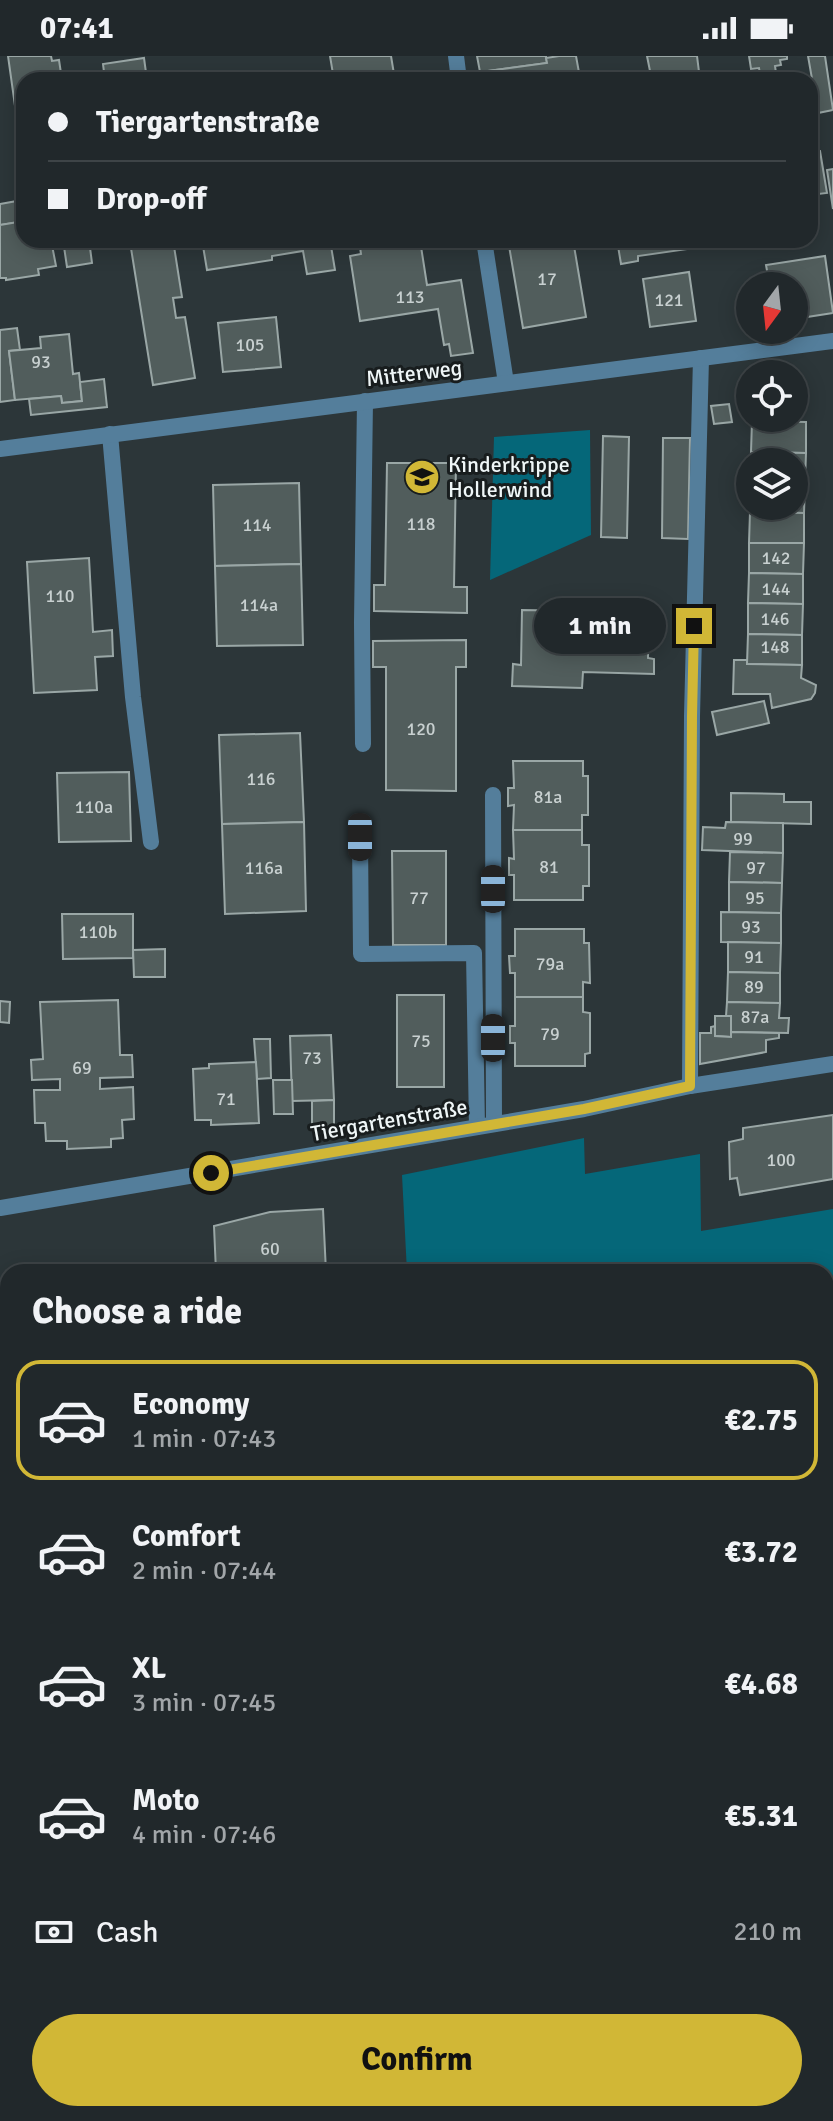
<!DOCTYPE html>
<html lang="en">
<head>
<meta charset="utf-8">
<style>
  :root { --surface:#21282b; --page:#293033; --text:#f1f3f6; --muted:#a2a6a9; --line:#3e4447; --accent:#d1b736 }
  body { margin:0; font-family:Signika,sans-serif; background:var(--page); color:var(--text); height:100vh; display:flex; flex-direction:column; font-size:30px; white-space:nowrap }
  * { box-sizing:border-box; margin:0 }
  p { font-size:26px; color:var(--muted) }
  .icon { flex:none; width:44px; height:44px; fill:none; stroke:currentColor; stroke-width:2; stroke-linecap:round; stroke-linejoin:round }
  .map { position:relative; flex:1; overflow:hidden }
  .sheet { position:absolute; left:0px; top:1208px; width:834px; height:858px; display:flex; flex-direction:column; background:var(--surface); border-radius:24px 24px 0 0; box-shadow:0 4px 20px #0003,0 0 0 2px var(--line) }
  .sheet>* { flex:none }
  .guide { position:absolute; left:16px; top:16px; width:802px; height:176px; border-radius:24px; box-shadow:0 4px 20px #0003,0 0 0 2px var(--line); display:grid; align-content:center; height:176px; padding:0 32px; background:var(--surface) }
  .needle { width:52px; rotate:195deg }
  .fabs { position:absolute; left:736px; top:216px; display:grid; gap:16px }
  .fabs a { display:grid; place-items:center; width:72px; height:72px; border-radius:50%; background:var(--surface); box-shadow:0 4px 20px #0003,0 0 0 2px var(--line); font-size:40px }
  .end { position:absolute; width:36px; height:36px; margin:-18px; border:10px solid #d1b736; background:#111; box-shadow:0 0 0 4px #111 }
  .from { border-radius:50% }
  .bubble { position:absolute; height:56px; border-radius:28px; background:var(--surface); box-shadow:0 4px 20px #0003,0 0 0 2px var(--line); font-size:26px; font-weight:800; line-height:56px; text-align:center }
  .car { position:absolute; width:24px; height:48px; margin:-24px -12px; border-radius:10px; box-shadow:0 0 6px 2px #0007; background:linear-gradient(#222 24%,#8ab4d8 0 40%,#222 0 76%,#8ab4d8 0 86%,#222 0) }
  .guide b { display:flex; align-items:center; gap:28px; height:76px; font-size:30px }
  .guide b+b { border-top:2px solid var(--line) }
  .guide i { width:20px; height:20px; background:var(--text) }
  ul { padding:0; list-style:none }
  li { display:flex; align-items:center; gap:24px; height:120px; margin:0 16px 12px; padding:0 16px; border:4px solid transparent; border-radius:24px }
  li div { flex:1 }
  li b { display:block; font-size:30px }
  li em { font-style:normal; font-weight:800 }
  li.current { border-color:var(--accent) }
  li>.icon { width:72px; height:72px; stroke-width:1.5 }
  h2 { padding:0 32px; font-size:36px; line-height:96px }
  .pay { display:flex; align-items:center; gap:20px; height:88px; padding:0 32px; font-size:30px }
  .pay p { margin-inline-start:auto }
  .primary-button { display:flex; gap:16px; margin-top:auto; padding:16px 32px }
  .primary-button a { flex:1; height:92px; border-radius:48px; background:var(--accent); color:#111; font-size:32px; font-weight:800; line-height:92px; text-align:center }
  .status { display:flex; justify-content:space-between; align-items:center; height:56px; padding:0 40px; background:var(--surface); direction:ltr }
  .status svg { height:22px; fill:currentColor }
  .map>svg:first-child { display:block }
</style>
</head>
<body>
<div class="status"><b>07:41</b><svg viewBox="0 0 49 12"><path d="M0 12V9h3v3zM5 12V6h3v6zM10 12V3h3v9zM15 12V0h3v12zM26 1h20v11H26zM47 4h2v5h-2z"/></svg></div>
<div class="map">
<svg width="833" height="2065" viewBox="0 0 833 2065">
  <rect width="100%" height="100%" fill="#2c3639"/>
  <g fill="#056779">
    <polygon points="590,374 591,479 490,524 494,381"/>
    <polygon points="584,1082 585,1118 700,1098 701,1175 833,1153 833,1929 826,1930 826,1216 407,1216 402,1119"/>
    <polygon points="403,2058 593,2058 591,2065 403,2065"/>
  </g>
  <g fill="#515d5c" stroke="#9aa7a6" stroke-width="2">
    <polygon points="8,0 51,0 52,5 59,4 62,24 24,24 24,63 17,64"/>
    <polygon points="330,0 391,0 395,24 334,24"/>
    <polygon points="477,0 546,0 547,7 480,16"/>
    <polygon points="559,0 576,0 580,22 566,24 481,24 480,16 547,7 546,2"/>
    <polygon points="647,0 697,0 700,24 625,24 651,20"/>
    <polygon points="749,0 787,0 787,3 780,4 781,9 775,10 777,24 761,24 759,12 751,13"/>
    <polygon points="808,0 825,0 833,54 818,57"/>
    <polygon points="144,2 147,24 105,24 103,8"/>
    <polygon points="820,95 827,137 810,139 810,96"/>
    <polygon points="833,113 833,153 827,114"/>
    <polygon points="17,145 20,166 0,169 0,148"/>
    <polygon points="24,165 24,184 51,184 56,210 38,213 39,219 6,224 6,222 0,222 0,169"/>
    <polygon points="63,184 89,184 92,207 67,211"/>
    <polygon points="145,184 173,184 182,241 173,242 176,262 185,261 195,322 153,329 130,186"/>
    <polygon points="202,184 330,184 335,214 307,218 303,195 272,200 272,204 207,214"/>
    <polygon points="359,184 420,184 427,229 461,224 473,297 451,300 449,288 444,289 438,253 360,265 350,200 361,198"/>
    <polygon points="508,184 573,184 586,261 523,272"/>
    <polygon points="617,184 744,184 744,185 638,200 638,205 621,208"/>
    <polygon points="825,200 833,257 794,263 794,230 784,230 783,225 769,226 766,209"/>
    <polygon points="689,216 696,265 650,271 643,223"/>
    <polygon points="276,261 281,311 223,316 218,267"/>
    <polygon points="17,272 20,294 9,295 15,344 0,346 0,274"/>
    <polygon points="69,278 73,318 79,317 82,345 62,347 61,340 15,344 9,295 41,292 40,281"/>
    <polygon points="104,323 107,351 31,359 29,343 61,340 62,347 82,345 80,326"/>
    <polygon points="729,348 732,366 714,368 711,350"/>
    <polygon points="752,365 806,366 806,397 751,396"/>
    <polygon points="603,380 629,381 627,482 601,481"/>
    <polygon points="663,382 690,382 688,483 662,482"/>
    <polygon points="751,396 806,397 805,427 794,427 794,406 751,406"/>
    <polygon points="387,407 456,407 454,531 467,531 467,557 374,555 374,529 385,529"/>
    <polygon points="299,427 301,508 215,510 213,429"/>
    <polygon points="794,427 805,427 804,457 750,456 750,446 750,450 794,450"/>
    <polygon points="750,456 804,457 804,487 749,487"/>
    <polygon points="749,487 804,487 803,518 749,517"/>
    <polygon points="89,502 93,576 112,574 113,600 95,601 97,634 34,637 27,506"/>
    <polygon points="301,508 303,589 217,590 215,510"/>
    <polygon points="749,517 803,518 803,548 748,547"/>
    <polygon points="748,547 803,548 802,579 748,578"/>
    <polygon points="587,549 649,550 648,602 654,603 654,618 583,616 582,632 512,630 513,608 521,609 522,554 587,555"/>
    <polygon points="748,578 802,579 802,609 747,608"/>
    <polygon points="466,584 466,611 456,611 456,735 386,734 386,611 373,611 373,585"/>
    <polygon points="734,604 747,604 747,608 802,609 801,622 816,629 815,637 811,643 772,652 770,638 733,638"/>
    <polygon points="764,645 769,667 717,679 712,656"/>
    <polygon points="300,677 304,766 222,768 219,679"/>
    <polygon points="513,705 583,705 583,720 588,720 588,759 582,759 582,774 513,774 514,749 508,750 508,732 514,732"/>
    <polygon points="129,716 131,785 59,786 57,717"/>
    <polygon points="731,737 784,738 784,746 811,746 811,768 731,766"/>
    <polygon points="304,766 306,855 225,858 222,768"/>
    <polygon points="726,766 783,767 783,797 702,794 703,771 725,772"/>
    <polygon points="513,774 582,774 582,789 589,789 589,830 583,830 583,844 514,844 514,819 509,819 509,802 514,803"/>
    <polygon points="392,795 446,795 446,889 393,889"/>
    <polygon points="730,796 783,797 782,827 729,826"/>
    <polygon points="729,826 782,827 781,857 729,856"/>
    <polygon points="721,856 781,857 781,887 721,886"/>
    <polygon points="62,858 133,858 133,902 63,903"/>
    <polygon points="515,873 584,873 584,887 589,887 590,927 583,926 583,941 515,941 515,917 510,917 509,900 515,900"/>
    <polygon points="728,886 781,887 780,917 728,916"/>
    <polygon points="165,893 165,921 134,921 133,894"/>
    <polygon points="728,916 780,917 780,947 727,946"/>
    <rect x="397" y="939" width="47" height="92"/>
    <polygon points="515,941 583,941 583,956 590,957 590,997 585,998 585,1010 515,1010 515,987 510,987 510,970 515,970"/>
    <polygon points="118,944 120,999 132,999 133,1021 100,1022 100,1033 133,1031 134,1063 122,1064 123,1082 111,1083 111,1091 67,1093 67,1085 46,1085 45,1067 35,1067 34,1034 60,1034 60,1023 32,1024 31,1004 43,1003 40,946"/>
    <polygon points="0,945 10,946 9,967 0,966"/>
    <polygon points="727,946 780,947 779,962 789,962 788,977 731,976 731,960 726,960"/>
    <polygon points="715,960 731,960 731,981 715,980"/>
    <polygon points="715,970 715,980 731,981 731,976 779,977 779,982 766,984 766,996 700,1008 700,977 711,977 711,971"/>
    <polygon points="331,979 334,1044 292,1045 290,980"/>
    <polygon points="254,983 270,983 271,1022 257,1023"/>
    <polygon points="256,1006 259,1067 211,1069 211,1064 195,1064 193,1013 209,1012 209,1008"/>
    <polygon points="273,1024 292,1024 293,1058 274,1058"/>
    <polygon points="334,1044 334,1073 312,1074 312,1045"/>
    <polygon points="833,1059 833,1123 740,1139 737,1122 730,1123 729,1086 743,1083 743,1072"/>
    <polygon points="323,1153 326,1216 216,1216 214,1170 270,1156"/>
    <polygon points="833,1291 833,1306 826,1307 826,1292"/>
    <polygon points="833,1306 833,1328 826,1328 826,1307"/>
    <polygon points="833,1336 833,1359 826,1361 826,1337"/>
    <polygon points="833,1397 833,1416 826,1417 826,1398"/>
    <polygon points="833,1432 833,1446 826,1447 826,1433"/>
    <rect x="826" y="1452" width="7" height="18"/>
    <polygon points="833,1483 833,1510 826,1510 826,1484"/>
    <polygon points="833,1522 833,1532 826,1533 826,1523"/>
    <polygon points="833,1536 833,1569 826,1570 826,1537"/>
    <polygon points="826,1578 833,1578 833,1624 826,1625"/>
    <polygon points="833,1981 833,2057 828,2058 826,1983"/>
    <polygon points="826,2052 828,2058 833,2057 833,2065 734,2065 733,2058 826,2058"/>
    <polygon points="85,2058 113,2058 114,2065 86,2065"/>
    <rect x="333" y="2058" width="46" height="7"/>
    <polygon points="627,2058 733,2058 734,2065 624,2065"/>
  </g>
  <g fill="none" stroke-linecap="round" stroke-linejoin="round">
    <g stroke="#547e9b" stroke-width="16">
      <polyline points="456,0 459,24"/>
      <polyline points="484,184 506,327"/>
      <polyline points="110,378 133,641 151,786"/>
      <polyline points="363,688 362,567 365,345"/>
      <polyline points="493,739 494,1068"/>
      <polyline points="360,781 361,898 474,897 477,1071"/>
      <polyline points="690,1030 692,660 701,302"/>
    </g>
    <polyline stroke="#547e9b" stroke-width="16" points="0,1152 584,1053 690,1030 833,1008"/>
    <polyline stroke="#547e9b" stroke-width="16" points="0,393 833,285"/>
  </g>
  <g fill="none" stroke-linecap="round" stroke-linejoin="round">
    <polyline stroke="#d1b736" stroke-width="10" points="211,1117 584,1053 690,1030 692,660 694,570"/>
  </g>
  <defs>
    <symbol id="school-disc" viewBox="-11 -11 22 22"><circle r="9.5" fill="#d1b736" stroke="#181d1e"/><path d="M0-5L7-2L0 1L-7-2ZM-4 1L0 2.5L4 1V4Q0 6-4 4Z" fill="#111"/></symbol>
  </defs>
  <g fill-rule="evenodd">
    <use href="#school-disc" x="402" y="401" width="40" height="40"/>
  </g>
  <g text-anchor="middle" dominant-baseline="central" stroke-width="6" stroke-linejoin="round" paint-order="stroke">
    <g font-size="18" fill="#c8d0d0">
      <text x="547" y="223">17</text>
      <text x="410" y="241">113</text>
      <text x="669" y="244">121</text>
      <text x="250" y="289">105</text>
      <text x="41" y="306">93</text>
      <text x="421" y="468">118</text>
      <text x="257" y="469">114</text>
      <text x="776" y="502">142</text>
      <text x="776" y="533">144</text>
      <text x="60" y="540">110</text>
      <text x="259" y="549">114a</text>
      <text x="775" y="563">146</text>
      <text x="775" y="591">148</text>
      <text x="421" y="673">120</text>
      <text x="261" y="723">116</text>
      <text x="548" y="741">81a</text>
      <text x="94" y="751">110a</text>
      <text x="743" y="783">99</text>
      <text x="549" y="811">81</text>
      <text x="264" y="812">116a</text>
      <text x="756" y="812">97</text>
      <text x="419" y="842">77</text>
      <text x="755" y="842">95</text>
      <text x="751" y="871">93</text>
      <text x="98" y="876">110b</text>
      <text x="754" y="901">91</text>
      <text x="550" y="908">79a</text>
      <text x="754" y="931">89</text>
      <text x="755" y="961">87a</text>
      <text x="550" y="978">79</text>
      <text x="421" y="985">75</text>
      <text x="312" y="1002">73</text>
      <text x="82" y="1012">69</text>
      <text x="226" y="1043">71</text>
      <text x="781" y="1104">100</text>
      <text x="270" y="1193">60</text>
    </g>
    <g font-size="22" fill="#eff6f7" stroke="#181d1e">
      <text transform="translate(414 317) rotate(-7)">Mitterweg</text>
      <text transform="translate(389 1064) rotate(-10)">Tiergartenstraße</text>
    </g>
    <g font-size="22" fill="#eff6f7" stroke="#181d1e" text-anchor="start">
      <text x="448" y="408">Kinderkrippe<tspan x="448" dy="25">Hollerwind</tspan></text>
    </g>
  </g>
</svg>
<div class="fabs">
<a><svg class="needle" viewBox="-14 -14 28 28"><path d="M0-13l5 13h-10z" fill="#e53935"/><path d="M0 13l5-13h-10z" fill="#a2a6a9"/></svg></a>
<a><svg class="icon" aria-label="locate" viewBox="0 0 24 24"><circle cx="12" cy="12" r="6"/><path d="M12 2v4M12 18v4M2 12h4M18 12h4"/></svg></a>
<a><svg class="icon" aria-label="layers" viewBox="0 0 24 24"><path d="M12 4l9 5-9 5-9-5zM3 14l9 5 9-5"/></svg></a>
</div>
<i class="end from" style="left:211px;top:1117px"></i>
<i class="end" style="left:694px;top:570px"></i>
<div class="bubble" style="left:534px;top:542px;width:132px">1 min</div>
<i class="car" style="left:360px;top:781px;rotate:180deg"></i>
<i class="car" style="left:493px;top:833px;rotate:0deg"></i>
<i class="car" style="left:493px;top:982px;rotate:0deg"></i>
<div class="guide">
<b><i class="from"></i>Tiergartenstraße</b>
<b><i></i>Drop-off</b>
</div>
<section class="sheet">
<h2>Choose a ride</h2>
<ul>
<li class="current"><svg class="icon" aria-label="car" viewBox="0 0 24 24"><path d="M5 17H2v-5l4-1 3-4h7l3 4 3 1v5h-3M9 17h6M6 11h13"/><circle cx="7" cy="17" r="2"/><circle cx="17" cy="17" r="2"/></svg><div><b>Economy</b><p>1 min · 07:43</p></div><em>€2.75</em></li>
<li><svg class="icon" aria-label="car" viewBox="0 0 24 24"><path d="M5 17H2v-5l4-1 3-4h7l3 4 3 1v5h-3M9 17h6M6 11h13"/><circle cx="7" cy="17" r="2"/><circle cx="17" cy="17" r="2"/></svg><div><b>Comfort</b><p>2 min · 07:44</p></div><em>€3.72</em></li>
<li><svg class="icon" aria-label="car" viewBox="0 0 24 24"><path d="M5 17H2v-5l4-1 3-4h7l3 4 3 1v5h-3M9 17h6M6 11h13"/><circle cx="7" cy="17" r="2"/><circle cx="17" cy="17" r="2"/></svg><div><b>XL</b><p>3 min · 07:45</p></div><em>€4.68</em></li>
<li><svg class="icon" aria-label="car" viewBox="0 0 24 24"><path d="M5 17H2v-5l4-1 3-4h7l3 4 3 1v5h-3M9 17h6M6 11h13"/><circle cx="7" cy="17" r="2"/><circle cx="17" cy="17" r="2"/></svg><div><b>Moto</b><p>4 min · 07:46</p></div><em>€5.31</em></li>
</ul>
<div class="pay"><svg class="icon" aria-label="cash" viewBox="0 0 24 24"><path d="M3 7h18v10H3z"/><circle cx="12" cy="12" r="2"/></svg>Cash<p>210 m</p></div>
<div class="primary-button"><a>Confirm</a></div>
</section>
</div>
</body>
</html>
